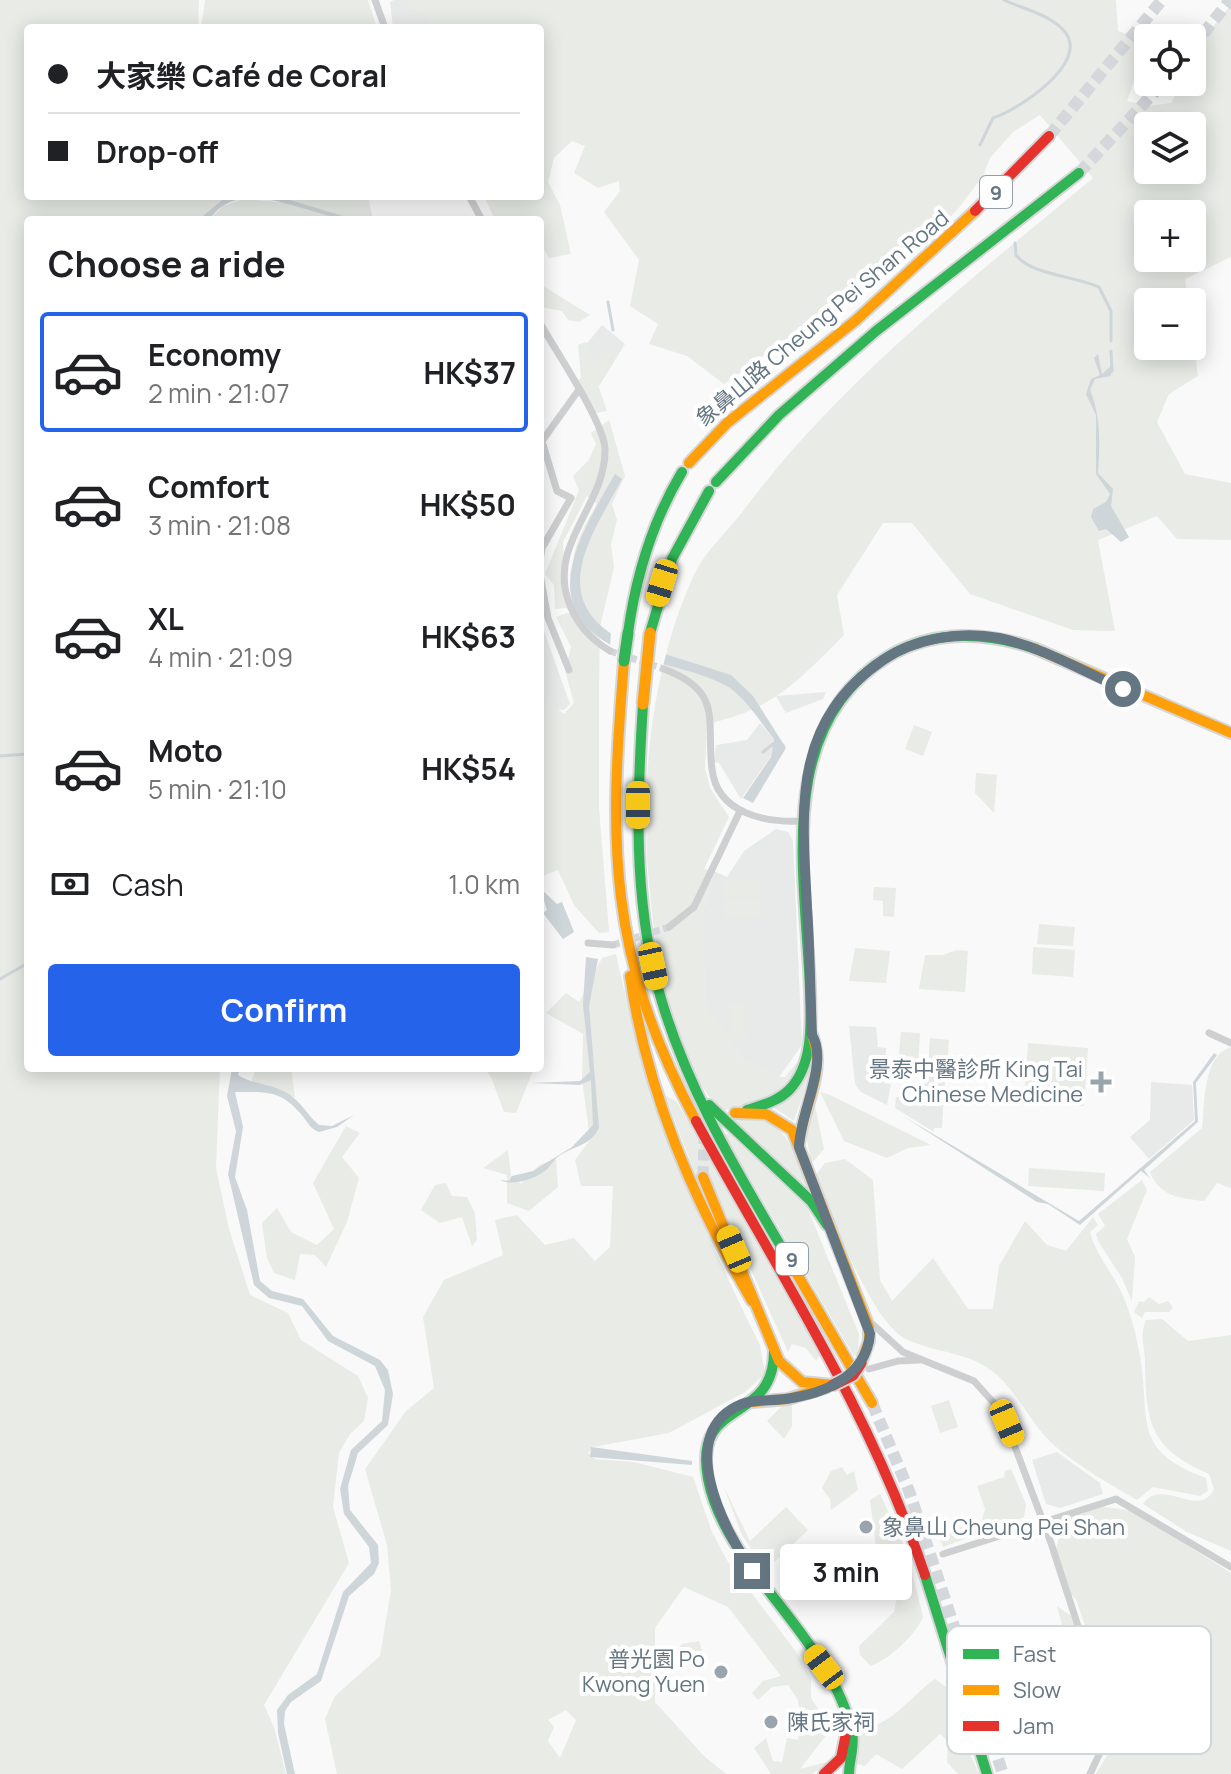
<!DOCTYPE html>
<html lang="en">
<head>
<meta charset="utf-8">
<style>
  :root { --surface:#fff; --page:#f6f6f6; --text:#202124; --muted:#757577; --line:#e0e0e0; --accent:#2563eb }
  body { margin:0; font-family:Manrope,"Noto Sans TC",sans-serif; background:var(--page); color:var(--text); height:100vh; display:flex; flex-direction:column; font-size:30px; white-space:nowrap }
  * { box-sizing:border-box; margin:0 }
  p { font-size:26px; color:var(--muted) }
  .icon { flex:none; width:44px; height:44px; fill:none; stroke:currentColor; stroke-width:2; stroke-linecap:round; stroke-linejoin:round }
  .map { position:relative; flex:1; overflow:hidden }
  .panel { position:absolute; left:24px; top:216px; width:520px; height:856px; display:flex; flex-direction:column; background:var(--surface); border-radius:8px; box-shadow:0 4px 20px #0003 }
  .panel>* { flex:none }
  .top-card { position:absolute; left:24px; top:24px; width:520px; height:176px; border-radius:8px; box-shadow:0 4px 20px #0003; display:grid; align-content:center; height:176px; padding:0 24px; background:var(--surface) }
  .buttons { position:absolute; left:1134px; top:24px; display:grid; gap:16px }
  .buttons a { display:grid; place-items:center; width:72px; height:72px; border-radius:8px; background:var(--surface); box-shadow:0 4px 20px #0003; font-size:40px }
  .end { position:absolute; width:36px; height:36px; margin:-18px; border:10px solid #657683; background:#fff; box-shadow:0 0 0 4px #fff }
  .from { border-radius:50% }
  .bubble { position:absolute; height:56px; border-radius:8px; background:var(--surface); box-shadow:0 4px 20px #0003; font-size:26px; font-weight:700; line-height:56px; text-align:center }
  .car { position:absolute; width:24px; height:48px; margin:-24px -12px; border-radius:10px; box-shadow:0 0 6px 2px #0007; background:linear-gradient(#f5c518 24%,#345 0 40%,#f5c518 0 76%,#345 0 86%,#f5c518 0) }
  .top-card b { display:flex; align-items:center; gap:28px; height:76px; font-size:30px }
  .top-card b+b { border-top:2px solid var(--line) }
  .top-card i { width:20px; height:20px; background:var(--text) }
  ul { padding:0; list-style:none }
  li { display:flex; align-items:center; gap:24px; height:120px; margin:0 16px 12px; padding:0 8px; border:4px solid transparent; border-radius:8px }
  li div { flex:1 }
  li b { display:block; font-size:30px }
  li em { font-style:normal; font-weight:700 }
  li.on { border-color:var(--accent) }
  li>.icon { width:72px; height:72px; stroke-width:1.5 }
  h2 { padding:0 24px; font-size:36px; line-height:96px }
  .pay { display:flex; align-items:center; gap:20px; height:88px; padding:0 24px; font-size:30px }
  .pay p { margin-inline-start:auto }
  .action { display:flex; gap:16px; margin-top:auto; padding:16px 24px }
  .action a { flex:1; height:92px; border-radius:8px; background:var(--accent); color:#fff; font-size:32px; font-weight:700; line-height:92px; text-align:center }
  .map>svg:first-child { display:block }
</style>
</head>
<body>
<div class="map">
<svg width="1231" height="1774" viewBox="0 0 1231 1774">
  <rect width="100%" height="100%" fill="#f9f9f9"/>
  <g fill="#e8e9e9">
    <polygon points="394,0 427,0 445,28 393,28 390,2"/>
    <polygon points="602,325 625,344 594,394 580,373 583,371 580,352"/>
    <polygon points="540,620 570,704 564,710 540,708"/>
    <polygon points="826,692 823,699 786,713 776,696"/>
    <polygon points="760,723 774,739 771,756 741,799 719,763 714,762 716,745 747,740"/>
    <polygon points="776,829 788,832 793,841 802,1045 779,1077 744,1061 705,1005 704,955 704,907 714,871 727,877 744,851"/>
    <polygon points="849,1026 876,1027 878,1047 886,1048 884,1083 891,1084 887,1105 861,1092 855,1084"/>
    <polygon points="926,1075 945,1080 942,1128 934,1128 934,1132 895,1108 896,1097 910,1098 922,1092"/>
    <polygon points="1151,1082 1192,1085 1194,1120 1149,1159 1130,1137 1150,1120"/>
    <polygon points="1057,1452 1100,1483 1103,1494 1060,1508 1046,1504 1032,1460"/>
  </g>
  <g fill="#e8ebe6" fill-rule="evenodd">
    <polygon points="0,0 199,0 198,28 28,28 28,196 237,196 222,200 198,220 28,220 28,1068 220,1068 216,1168 229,1229 250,1295 288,1313 301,1340 358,1376 368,1398 364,1421 350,1434 339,1453 333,1507 349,1563 264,1705 274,1727 286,1774 0,1774"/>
    <polygon points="205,0 368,0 377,28 201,28"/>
    <path d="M404,0H1116L1118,31L1148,42L1127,101L1149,106L1171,103L1182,82H1192C1192,52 1211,27 1231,5V257L1185,279L1188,302H1148V346H1192V333L1198,376L1169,394L1157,422L1185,474L1231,483V540L1177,539L1157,516L1098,540L1115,631L1073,630L970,594L912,523H883L837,595L844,635C798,681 774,709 707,724L705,767L710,788L729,817L704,869L714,871L704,907L705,1004L744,1061L770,1068L779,1077H785L803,1055C779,1102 770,1097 722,1111L715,1105C669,1045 657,965 650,893C639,790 650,668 695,573C706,550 728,531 743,511C840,381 969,281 1093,178L1040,115L1013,132L990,158L983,176L958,209L934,234L724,384L687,356L649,344L658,324L630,306L639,260L604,212L620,191L619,181L598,188L574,173L585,146L572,141L554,158L548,182L560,205L571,254L549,258L540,242V220H495L484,196H540V28H436ZM1148,126H1192V170H1148ZM1148,214H1192V258H1148Z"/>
    <polygon points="277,196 368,196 373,220 355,220"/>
    <polygon points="244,199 286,203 346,220 209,220 223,206"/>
    <polygon points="540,284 590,315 579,322 568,320 562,311 541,307"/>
    <polygon points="586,342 593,360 605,350 614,352 598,385 607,411 592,414 577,381 581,378 578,345"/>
    <path d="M609,420L625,476L612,504L617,520L611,544L614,567L600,627L599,685V808L609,932L599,933L574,905L558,870L543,876L540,873V695L564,714L574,703L565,671L571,647L556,617L567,613L582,614C569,560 569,552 597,504L587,496L563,542L567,608L555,609L554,585L545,574L579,490L573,476L589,460L596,444L591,433Z"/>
    <polygon points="914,725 932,732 923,756 905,749"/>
    <polygon points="976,773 997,775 994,813 975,793"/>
    <polygon points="759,878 760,896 724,898 723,880"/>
    <polygon points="874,887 896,888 894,917 883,916 883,901 873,900"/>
    <polygon points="760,898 761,916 725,918 724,900"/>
    <polygon points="1039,924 1075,927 1073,946 1037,944"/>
    <polygon points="1033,947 1075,950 1073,977 1032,974"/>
    <polygon points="855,948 890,951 886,983 849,981"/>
    <polygon points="957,950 968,951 965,992 919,989 925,955 943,955"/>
    <path d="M616,954C646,1092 697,1220 760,1345L765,1374L745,1392L669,1433L593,1447L588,1453L595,1459L634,1462L693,1477L712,1532L728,1562L797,1653L811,1679V1698L821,1713L834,1716L831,1729L800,1769L830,1761L812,1774H771L754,1748L766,1738L773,1761L782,1762L787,1738L798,1740L799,1728L808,1722L800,1715L798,1700L788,1685L772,1687L758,1700L752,1693L763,1681L781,1676L728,1607L684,1587L655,1628V1702L704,1756L726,1774H337L325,1719L335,1696L380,1656L391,1590L387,1545L365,1469L406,1411L434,1388L423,1317L444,1280L503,1255L495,1220L517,1215L545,1245L574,1238L595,1261L610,1247L613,1186H581L575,1160L590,1140L582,1079L583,1034L546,1013L566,993L579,1002L602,958ZM566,1710L576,1720L560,1758L548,1741L554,1727L548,1720Z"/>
    <polygon points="745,1002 746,1039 730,1039 729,1003"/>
    <polygon points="901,1032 920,1033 918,1067 898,1065"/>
    <polygon points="930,1038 949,1040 947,1069 928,1068"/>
    <polygon points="1028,1043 1088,1048 1084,1106 1024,1102"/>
    <path d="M1231,1047V1188L1217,1183L1204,1201C1180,1198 1160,1197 1150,1172L1202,1128C1205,1104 1202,1056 1231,1047Z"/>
    <polygon points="813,1049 809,1078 794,1121 773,1107 800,1087"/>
    <polygon points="256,1068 291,1068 295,1097 250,1085"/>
    <polygon points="484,1068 534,1068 516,1113 504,1112 491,1077"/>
    <polygon points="820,1092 828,1094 931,1145 908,1148 887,1158 844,1141"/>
    <polygon points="665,1095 677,1102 820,1356 816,1361 806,1348 792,1344 788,1352 707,1172 696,1176"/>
    <polygon points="814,1101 824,1149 811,1164 806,1133"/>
    <path d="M738,1117C789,1116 794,1154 811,1193L730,1120Z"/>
    <polygon points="346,1126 360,1133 342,1157 359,1178 347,1222 326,1267 315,1255 300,1254 295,1280 274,1273 267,1258 262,1223 277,1208 291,1232 317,1245 334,1229 313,1183"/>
    <polygon points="728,1133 807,1207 859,1334 858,1353 854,1356 725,1136"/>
    <polygon points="508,1150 511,1176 521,1184 539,1165 556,1159 558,1187 529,1211 507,1203 507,1175 483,1168"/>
    <path d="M845,1159L873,1180L880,1280L892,1301L933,1258L968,1309H993L999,1266L1025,1221L1047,1245L1066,1251L1093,1217L1098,1225L1090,1232C1096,1257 1117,1277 1126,1303C1132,1319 1137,1338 1140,1356C1151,1419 1130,1450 1206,1478L1208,1491L1200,1496L1153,1487L1137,1500C1110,1484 1079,1467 1055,1446C1032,1426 1020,1396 997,1375C970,1351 937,1354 906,1339C870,1321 833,1215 815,1176L825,1163Z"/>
    <polygon points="1029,1168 1105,1173 1104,1191 1028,1186"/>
    <polygon points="1142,1180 1147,1190 1127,1239 1135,1257 1132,1301 1122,1278 1098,1241 1096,1234 1105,1226 1098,1214"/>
    <polygon points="446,1183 452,1196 467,1197 475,1213 477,1240 472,1246 462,1217 440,1223 421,1210 435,1185"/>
    <polygon points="1149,1297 1159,1304 1168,1301 1173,1308 1169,1312 1145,1312 1142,1318 1134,1312 1139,1301 1144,1302"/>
    <path d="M1162,1319L1188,1341L1231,1335V1551L1187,1532L1143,1504C1161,1476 1200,1520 1214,1489L1209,1474C1150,1448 1146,1424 1145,1362C1145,1345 1139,1337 1146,1320Z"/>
    <polygon points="949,1400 958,1427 940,1433 931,1406"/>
    <polygon points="783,1405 792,1405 792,1426 784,1439 767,1421"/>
    <polygon points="842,1467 847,1475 854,1471 858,1490 831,1510 830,1499 822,1488 831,1471"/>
    <polygon points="1011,1469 1026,1504 1024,1517 943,1547 939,1535 982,1520 985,1509 977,1486 1004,1477 1005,1471"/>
    <polygon points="723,1485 750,1541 786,1507 808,1530 768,1568 754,1548 768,1575 742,1535"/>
    <path d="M880,1494L907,1552L923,1617C915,1636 890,1658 871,1666L860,1655L859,1646L894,1612L897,1598L876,1547L870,1500Z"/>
    <path d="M1099,1506L1133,1511L1231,1573V1774H1096C1113,1745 1123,1736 1111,1700L1106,1698L1104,1690L1107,1689L1076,1599L1062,1588L1053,1561L1060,1534L1057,1522Z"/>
    <polygon points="1057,1606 1071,1616 1081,1648 1072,1661"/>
    <polygon points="699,1641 704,1658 678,1661 675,1652 682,1644"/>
    <path d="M935,1679L949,1689L954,1718L979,1774H958L947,1762L948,1741L940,1734L902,1769L876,1754L865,1766L853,1763C855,1744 862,1736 862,1716L868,1726C891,1726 916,1691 935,1679Z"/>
  </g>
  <g fill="#ced6d9">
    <path d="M237,196H277L356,220C313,220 241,171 209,220H198L222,200Z"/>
    <path d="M1098,354L1102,374L1111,366L1114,369L1110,376L1095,379L1090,390C1101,417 1100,443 1098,473L1113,489L1111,506L1129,537L1121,542L1106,529L1099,531L1091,517L1093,509L1106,502L1110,494L1096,474V415L1086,394L1091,379L1100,375L1094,358Z"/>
    <path d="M615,474L622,479C592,535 544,600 624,641L731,675L753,696L786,748L753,803L743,798L771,757L774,739C760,722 744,695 725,685C692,668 654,665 621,650C530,609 582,532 615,474Z"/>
    <polygon points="540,888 557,904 562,902 574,932 563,939 543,913 547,910"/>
    <path d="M586,957L598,959L589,1006L599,1128C589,1147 575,1145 559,1156C554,1159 551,1166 546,1170C537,1178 512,1187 500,1180L509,1181L512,1176L533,1171L572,1147L593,1125L591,1080L580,1085L531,1083L580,1081L590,1072L583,1004Z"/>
    <polygon points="1214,1053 1217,1055 1196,1083 1198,1122 1144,1170 1150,1178 1141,1171 1080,1225 1048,1204 1037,1202 903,1116 1079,1221 1195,1121 1193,1082"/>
    <path d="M229,1068H240L238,1075C253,1085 270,1083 287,1093C301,1101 307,1115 319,1125L332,1126L354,1115L337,1127L319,1132C309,1128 308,1122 301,1114C280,1089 264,1092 235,1092L243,1127L235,1177L247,1210L260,1281L272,1291L303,1299L333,1336L380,1360L388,1370L393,1394L388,1425L358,1453L348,1486L350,1510L378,1545L379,1563L374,1574L349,1596L321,1681L291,1702L285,1711L284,1724L295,1774H287L278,1733L277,1710L288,1695L317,1674L343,1592L371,1563L369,1547L344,1514L340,1489L351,1450L382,1421L385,1390L375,1366L328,1341L302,1306L269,1298L254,1285L228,1174L236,1131L227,1096L232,1069Z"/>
    <polygon points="591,1447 692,1461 692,1465 590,1457"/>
  </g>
  <polygon fill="#f9f9f9" points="611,630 667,651 663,666 610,648"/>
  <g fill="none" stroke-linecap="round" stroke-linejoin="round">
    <g stroke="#ced6d9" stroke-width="3">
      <path d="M980,145L993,118C1018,110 1090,63 1065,32C1052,15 1023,9 1004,0"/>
      <path d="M1015,243L1016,255C1031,275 1075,276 1099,287L1111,311V341"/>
      <polyline points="608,302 613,330"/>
      <polyline points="1111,351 1112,371"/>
      <polyline points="763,752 773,744 783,745"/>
      <polyline points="0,756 28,754"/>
      <polyline points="0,979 28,963"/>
    </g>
    <g stroke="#d4d8dc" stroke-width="7" stroke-dasharray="7 3.5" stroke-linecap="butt">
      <polyline points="610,651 664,669"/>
      <polyline points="613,945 669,927"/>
    </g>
    <polyline stroke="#d4d8dc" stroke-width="11" stroke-dasharray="11 5.5" stroke-linecap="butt" points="703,1177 704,1140 719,1120"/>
    <g stroke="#d4d8dc" stroke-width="12" stroke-dasharray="12 6" stroke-linecap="butt">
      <polyline points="1192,48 1230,0"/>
      <polyline points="1049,136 1162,0"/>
      <polyline points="1079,173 1164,82"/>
      <polyline points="872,1403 909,1491 1003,1774"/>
    </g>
    <defs>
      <g id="fast">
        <polyline points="716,482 779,415 876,331 1079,173"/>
        <path d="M628,633C636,575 652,522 682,472"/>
        <polyline points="650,633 672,559 709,491"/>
        <path d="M643,704C637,798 633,896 658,988C684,1084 736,1170 786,1255"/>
        <polyline points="709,1105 811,1201 827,1225"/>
        <path d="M747,1110C762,1105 779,1101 790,1089C814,1063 811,1022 810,990C806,877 773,726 889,656C935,629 988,632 1036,649"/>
        <path d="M774,1350C775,1426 692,1396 708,1479C725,1569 831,1637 852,1732C855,1746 849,1760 849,1774"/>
        <polyline points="925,1575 987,1774"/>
      </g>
      <g id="slow">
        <polyline points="689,463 727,423 855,321 975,211"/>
        <polyline points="1036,649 1231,733"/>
        <path d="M624,661C609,844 607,954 696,1121"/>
        <path d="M630,976C647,1093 693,1199 752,1301"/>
        <polyline points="735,1113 766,1114 792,1130 869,1327 869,1341 861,1363"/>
        <path d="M799,1143C803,1106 827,1072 812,1035"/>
        <polyline points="703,1177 779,1361 802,1382 833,1385"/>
        <polyline points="786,1255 872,1403"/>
        <polyline points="753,1402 788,1399 827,1387"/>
      </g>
      <g id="jam">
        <polyline points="975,211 1049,136"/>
        <path d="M696,1121C779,1274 869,1408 925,1575"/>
        <polyline points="824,1774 841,1758 847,1729"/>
      </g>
    </defs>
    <use href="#fast" stroke="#d5d6d7" stroke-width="14"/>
    <use href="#slow" stroke="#d5d6d7" stroke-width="14"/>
    <use href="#jam" stroke="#d5d6d7" stroke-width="14"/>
    <g stroke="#cecfd0" stroke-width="7">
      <polyline points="375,0 385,28"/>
      <polyline points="469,196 482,220"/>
      <path d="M540,323C555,350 604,422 605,449C606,505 549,542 568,600C575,622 590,639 610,651"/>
      <polyline points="540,561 542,548 571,498 557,491 542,441 578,391"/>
      <polyline points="540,575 548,618 569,670"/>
      <path d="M664,669C724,692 706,720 712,769C717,814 766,823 803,821"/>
      <polyline points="669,927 694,907 740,811"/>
      <polyline points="588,943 613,945"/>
      <polyline points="1209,1033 1231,1043"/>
      <polyline points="868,1320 903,1352 974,1381 1002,1412 1051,1543 1103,1703 1104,1744 1090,1774"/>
      <polyline points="869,1369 898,1361 920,1360"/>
      <polyline points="943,1554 1116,1499 1231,1567"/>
    </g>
    <use href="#fast" stroke="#30b455" stroke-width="10"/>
    <use href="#slow" stroke="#ff9f0a" stroke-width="10"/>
    <use href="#jam" stroke="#e5322d" stroke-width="10"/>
    <defs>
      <polyline id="fast-bridge" points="624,661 628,633"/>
      <polyline id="slow-bridge" points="643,704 650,633"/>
      <polyline id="jam-bridge" points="833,1385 853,1375 861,1363"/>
    </defs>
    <use href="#fast-bridge" stroke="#d5d6d7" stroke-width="15" stroke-linecap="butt"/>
    <use href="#slow-bridge" stroke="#d5d6d7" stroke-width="15" stroke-linecap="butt"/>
    <use href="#jam-bridge" stroke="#d5d6d7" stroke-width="15" stroke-linecap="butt"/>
    <use href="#fast-bridge" stroke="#30b455" stroke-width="11"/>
    <use href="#slow-bridge" stroke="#ff9f0a" stroke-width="11"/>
    <use href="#jam-bridge" stroke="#e5322d" stroke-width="11"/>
  </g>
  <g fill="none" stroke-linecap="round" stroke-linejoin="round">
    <path stroke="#657683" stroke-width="10" d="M752,1571C725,1531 672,1432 742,1404C755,1399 771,1401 785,1399C824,1394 866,1377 870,1334L799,1147C800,1112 829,1063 812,1035C810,992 810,949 807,907C802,808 791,723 883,660C915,638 961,631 999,638C1042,647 1084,672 1123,689"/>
  </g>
  <g fill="#99a4ac" stroke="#fff" stroke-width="3">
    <path d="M1097 1070h8v8h8v8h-8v8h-8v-8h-8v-8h8z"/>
    <circle cx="866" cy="1527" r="8"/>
    <circle cx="721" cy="1672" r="8"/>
    <circle cx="771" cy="1722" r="8"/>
  </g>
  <g text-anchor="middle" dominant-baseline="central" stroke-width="8" stroke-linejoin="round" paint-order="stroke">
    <g fill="#fff" stroke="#939fa8" stroke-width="2">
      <rect x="980" y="176" width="32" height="32" rx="6"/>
      <rect x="776" y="1243" width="32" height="32" rx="6"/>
    </g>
    <g font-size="20" font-weight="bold" fill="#657683">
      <text x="996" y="192">9</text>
      <text x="792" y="1259">9</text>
    </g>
    <g font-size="22" fill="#657683" stroke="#fff">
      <text transform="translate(822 318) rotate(-40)">象鼻山路 Cheung Pei Shan Road</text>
    </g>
    <g font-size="22" fill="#657683" stroke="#fff" text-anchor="end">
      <text x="1083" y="1069">景泰中醫診所 King Tai<tspan x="1083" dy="25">Chinese Medicine</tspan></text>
      <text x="882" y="1527" text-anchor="start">象鼻山 Cheung Pei Shan</text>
      <text x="705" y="1659">普光園 Po<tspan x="705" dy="25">Kwong Yuen</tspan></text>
      <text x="787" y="1722" text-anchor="start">陳氏家祠</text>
    </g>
  </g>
  <rect x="947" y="1626" width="264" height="128" rx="12" fill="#fff" stroke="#d1d6da" stroke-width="2"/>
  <rect x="963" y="1649" width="36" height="10" fill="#30b455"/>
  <rect x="963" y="1685" width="36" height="10" fill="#ff9f0a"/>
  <rect x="963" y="1721" width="36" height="10" fill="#e5322d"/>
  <g font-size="22" fill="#657683">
    <text x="1013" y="1662">Fast</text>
    <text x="1013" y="1698">Slow</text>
    <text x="1013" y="1734">Jam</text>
  </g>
</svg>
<div class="buttons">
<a><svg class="icon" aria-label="locate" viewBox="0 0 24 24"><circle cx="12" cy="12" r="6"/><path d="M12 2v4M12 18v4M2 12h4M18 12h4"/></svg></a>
<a><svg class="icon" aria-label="layers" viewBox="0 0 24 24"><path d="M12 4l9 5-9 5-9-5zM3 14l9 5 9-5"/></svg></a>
<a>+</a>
<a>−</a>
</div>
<i class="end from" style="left:1123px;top:689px"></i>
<i class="end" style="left:752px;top:1571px"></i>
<div class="bubble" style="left:780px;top:1544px;width:132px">3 min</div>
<i class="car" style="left:662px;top:583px;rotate:197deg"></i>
<i class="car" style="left:638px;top:805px;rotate:180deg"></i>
<i class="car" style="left:653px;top:966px;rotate:168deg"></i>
<i class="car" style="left:734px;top:1249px;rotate:337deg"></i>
<i class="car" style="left:1007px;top:1423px;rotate:157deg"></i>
<i class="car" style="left:824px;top:1667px;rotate:323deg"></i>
<div class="top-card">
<b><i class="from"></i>大家樂 Café de Coral</b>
<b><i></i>Drop-off</b>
</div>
<section class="panel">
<h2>Choose a ride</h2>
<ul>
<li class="on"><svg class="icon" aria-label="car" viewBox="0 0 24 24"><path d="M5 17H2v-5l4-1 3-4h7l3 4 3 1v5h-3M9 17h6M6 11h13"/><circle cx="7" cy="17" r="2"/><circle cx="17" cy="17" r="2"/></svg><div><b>Economy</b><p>2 min · 21:07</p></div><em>HK$37</em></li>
<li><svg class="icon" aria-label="car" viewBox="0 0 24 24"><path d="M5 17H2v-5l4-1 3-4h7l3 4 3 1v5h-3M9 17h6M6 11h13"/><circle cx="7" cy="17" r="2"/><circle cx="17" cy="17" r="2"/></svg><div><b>Comfort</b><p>3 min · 21:08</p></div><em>HK$50</em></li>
<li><svg class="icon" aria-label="car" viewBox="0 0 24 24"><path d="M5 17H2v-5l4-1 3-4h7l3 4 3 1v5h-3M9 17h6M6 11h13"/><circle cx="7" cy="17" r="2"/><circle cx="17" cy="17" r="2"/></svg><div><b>XL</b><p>4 min · 21:09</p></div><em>HK$63</em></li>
<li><svg class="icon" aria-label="car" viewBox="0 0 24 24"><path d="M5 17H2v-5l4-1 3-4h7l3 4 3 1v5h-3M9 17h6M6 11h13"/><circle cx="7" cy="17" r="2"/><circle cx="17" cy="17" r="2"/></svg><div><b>Moto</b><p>5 min · 21:10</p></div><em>HK$54</em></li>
</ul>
<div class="pay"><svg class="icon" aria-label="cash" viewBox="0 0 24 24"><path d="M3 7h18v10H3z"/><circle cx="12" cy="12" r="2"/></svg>Cash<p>1.0 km</p></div>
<div class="action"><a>Confirm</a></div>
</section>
</div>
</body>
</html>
